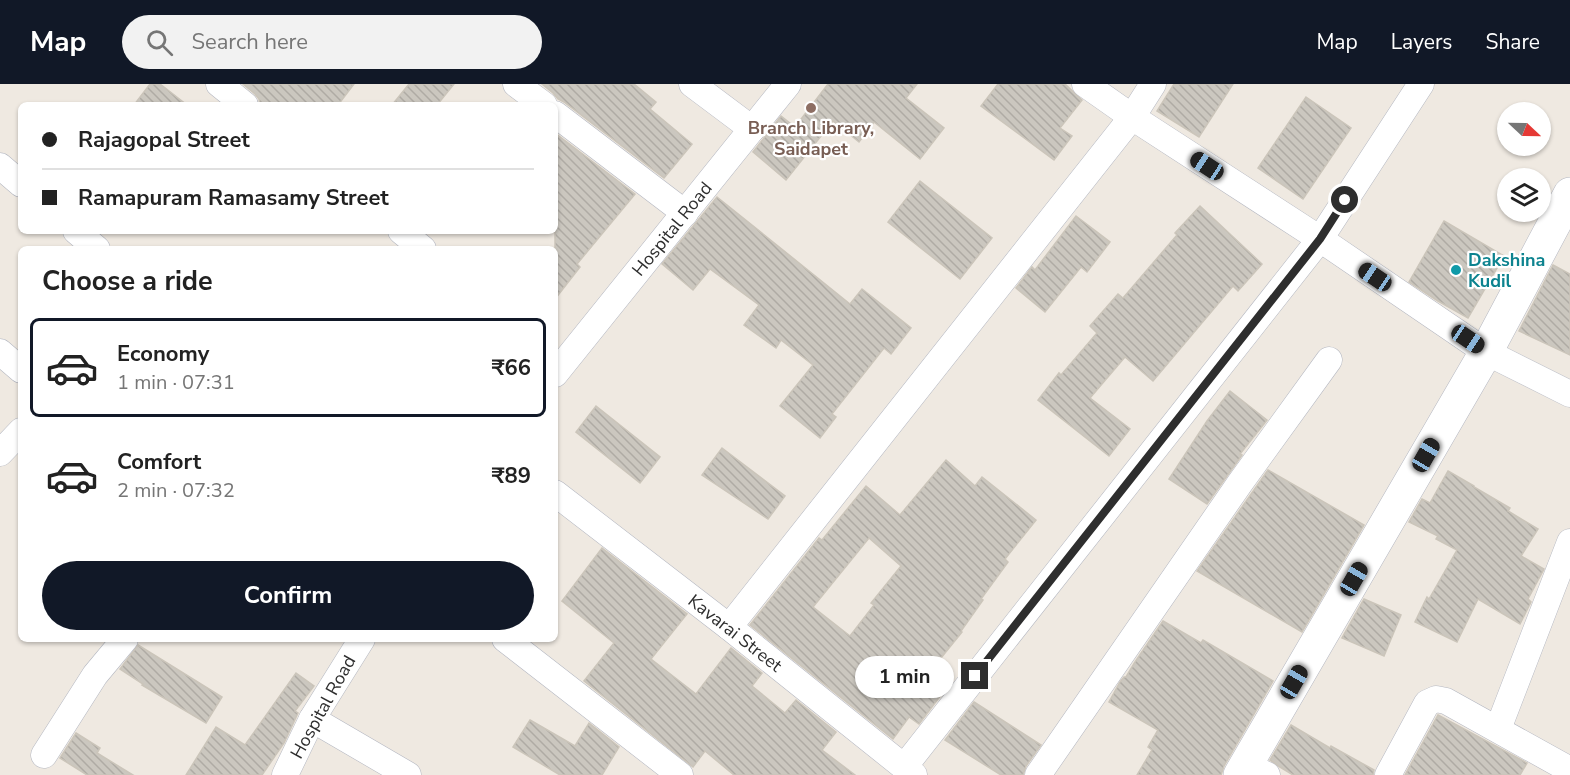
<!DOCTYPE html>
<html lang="en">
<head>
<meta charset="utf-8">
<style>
  :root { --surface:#fff; --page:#f2f2f2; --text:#222; --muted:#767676; --line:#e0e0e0; --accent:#111827 }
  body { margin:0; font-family:"Nunito Sans",sans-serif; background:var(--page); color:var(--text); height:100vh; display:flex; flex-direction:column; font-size:22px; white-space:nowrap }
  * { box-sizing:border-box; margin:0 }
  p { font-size:20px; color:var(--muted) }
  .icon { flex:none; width:33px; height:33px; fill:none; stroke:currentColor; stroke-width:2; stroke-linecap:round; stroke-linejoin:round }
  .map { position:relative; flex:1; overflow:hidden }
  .details { position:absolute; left:18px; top:162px; width:540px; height:396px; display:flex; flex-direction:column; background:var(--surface); border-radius:9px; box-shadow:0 2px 4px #0004 }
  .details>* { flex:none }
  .banner { position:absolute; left:18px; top:18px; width:540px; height:132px; border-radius:9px; box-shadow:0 2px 4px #0004; display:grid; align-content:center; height:132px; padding:0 24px; background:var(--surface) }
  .needle { width:39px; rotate:112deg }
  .buttons { position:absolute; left:1497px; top:18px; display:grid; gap:12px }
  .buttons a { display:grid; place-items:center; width:54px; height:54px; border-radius:50%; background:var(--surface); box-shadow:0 2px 4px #0004; font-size:30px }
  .end { position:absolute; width:27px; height:27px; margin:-14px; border:8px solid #2e2e2e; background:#fff; box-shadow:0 0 0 3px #fff }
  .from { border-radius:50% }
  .bubble { position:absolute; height:42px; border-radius:21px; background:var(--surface); box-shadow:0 2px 4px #0004; font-size:20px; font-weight:700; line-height:42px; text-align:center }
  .car { position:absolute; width:18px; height:36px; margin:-18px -9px; border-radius:8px; box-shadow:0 0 4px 2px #0007; background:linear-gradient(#222 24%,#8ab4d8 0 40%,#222 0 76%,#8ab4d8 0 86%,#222 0) }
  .banner b { display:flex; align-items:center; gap:21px; height:57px; font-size:22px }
  .banner b+b { border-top:2px solid var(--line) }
  .banner i { width:15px; height:15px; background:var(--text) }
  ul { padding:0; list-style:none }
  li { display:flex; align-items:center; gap:18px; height:99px; margin:0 12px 9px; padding:0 12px; border:3px solid transparent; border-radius:9px }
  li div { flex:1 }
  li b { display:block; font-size:22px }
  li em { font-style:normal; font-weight:700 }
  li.current { border-color:var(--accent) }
  li>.icon { width:54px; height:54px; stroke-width:1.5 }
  h2 { padding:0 24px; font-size:27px; line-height:72px }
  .primary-button { display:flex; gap:12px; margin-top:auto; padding:12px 24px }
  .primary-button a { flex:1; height:69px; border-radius:36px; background:var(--accent); color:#fff; font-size:24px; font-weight:700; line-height:69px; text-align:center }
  header { display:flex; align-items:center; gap:36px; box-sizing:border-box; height:84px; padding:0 30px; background:var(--accent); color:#fff }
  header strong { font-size:28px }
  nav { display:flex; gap:33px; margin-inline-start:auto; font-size:21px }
  .search { width:420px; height:54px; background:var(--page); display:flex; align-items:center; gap:15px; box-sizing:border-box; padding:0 21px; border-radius:33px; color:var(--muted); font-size:22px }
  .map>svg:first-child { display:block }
</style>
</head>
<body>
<header>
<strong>Map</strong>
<div class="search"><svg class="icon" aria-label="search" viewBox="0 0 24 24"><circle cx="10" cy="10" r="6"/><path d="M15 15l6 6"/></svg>Search here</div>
<nav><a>Map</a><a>Layers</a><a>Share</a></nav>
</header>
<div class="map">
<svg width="1570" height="691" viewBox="0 0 1570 691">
  <defs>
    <pattern id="building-back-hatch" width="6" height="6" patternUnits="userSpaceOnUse" patternTransform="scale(1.5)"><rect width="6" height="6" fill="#cbc7bf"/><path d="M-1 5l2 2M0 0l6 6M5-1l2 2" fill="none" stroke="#afaba4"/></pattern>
  </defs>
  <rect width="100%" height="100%" fill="#efe9e1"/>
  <g fill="url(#building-back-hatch)" stroke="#cbc5ba" stroke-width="1.5" fill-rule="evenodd">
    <polygon points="150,0 160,0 187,21 134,21"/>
    <polygon points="243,0 354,0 338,21 260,21 259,15 255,10"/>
    <polygon points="409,0 454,0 437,21 392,21"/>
    <polygon points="542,0 634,0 656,18 650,25 692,60 664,94 564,18 558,15 553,9"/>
    <polygon points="828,0 917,0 906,14 944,44 920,75 874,38 859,58 833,37 786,96 753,68 781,32 795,43"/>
    <polygon points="998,0 1065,0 1082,16 1060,44 1072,52 1054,76 981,22"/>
    <polygon points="1174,0 1233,0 1199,53 1157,27"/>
    <polygon points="1306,13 1351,44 1303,115 1258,84"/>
    <polygon points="555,49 635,110 577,180 580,183 555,215"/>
    <polygon points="920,97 992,154 960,195 888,138"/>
    <polygon points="717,113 850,220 862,205 911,244 891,270 884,264 832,330 836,333 820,354 780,322 813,281 781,256 776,264 744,241 759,221 710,185 693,206 662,180"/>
    <polygon points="1200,122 1262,180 1238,207 1233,202 1153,297 1125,273 1090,314 1130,345 1109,372 1038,316 1059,289 1061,291 1097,249 1090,242 1118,210 1123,214 1177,151 1175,149"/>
    <polygon points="1076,132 1110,158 1087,188 1081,183 1045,228 1016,204 1032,183 1035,186"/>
    <polygon points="1444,137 1504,172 1468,234 1438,217 1409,198"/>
    <polygon points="1553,181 1570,190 1570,271 1519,247"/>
    <polygon points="1230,307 1267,336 1240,370 1242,371 1207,420 1169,395 1207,337"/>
    <polygon points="596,322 660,373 640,399 576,348"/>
    <polygon points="722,364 785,412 768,435 702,391"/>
    <path d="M946,376L975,402L982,393L1036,436L1005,475L1008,478L981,515L983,516L961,547L962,548L928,590L948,602L919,640L909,633L893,655L750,541L819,454L822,456L866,402L900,431ZM869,454L901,482L871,519L874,521L850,552L813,523Z"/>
    <polygon points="1268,386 1364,441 1302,548 1197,487"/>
    <polygon points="1448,387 1474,402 1474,403 1510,424 1508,427 1538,445 1521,472 1544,485 1528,515 1531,518 1520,540 1478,515 1457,558 1415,538 1427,513 1429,515 1457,466 1436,455 1438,452 1409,438 1422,415 1430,419"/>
    <polygon points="602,464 687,530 651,575 696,610 731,564 762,589 752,602 785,629 796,616 836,648 822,666 855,691 734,691 705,667 693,683 584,597 614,559 562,517"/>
    <polygon points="1364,515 1401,531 1384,572 1342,554"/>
    <polygon points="1163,537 1201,559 1203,556 1273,597 1224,682 1221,691 1137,691 1152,666 1148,663 1158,646 1109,618 1120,598 1124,593 1126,593 1135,578"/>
    <polygon points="138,561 222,613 206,639 142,601 143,600 120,585"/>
    <polygon points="296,589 314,602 295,627 298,629 284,659 262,691 186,691 216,643 245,661"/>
    <polygon points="974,618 1041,661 1026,682 1023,691 1001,691 945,656"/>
    <polygon points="1438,631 1527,679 1520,691 1405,691"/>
    <polygon points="530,636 575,662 589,639 619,663 602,691 560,691 513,663"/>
    <polygon points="1291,641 1330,664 1331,662 1374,686 1373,691 1293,691 1280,683 1270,676"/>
    <polygon points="76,649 100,664 97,669 133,691 87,691 60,674"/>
  </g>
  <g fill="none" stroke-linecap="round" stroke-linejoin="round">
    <defs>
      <g id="street">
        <polyline points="219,0 245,21"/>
        <polyline points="516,0 544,21"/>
        <polyline points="692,0 752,45"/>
        <polyline points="1085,0 1132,33 1320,155 1486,268 1570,310"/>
        <polyline points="555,30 685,129"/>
        <polyline points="0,82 21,100"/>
        <polyline points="76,147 97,165"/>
        <polyline points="401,147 423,165"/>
        <polyline points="0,268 21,286"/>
        <polyline points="555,290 788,0"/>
        <polyline points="0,369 21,347"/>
        <polyline points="555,409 729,543 914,691"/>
        <polyline points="729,543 1132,33 1153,0"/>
        <polyline points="505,555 680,691"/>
        <polyline points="312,635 408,691"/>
        <polyline points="1498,645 1570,458"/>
        <polyline points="44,671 95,591 125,555"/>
        <polyline points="1246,681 1267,691"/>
        <polyline points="904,683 1320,155 1421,0"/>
        <polyline points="285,691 312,635 362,555"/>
        <polyline points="1038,691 1240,399 1329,276"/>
        <polyline points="1388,691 1427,619 1436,615 1446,617 1570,686"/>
      </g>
      <polyline id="secondary" points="1240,691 1486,268 1570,110"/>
    </defs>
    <use href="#street" stroke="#b4b7c1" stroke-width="27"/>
    <use href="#secondary" stroke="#b4b7c1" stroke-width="34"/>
    <use href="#street" stroke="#fff" stroke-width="26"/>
    <use href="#secondary" stroke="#fff" stroke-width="33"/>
  </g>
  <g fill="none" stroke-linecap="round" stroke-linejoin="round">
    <polyline stroke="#2e2e2e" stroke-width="8" points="975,592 1320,155 1345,116"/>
  </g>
  <circle fill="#8d6e63" stroke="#fff" stroke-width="2" cx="811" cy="24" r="6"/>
  <circle fill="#0f9aa8" stroke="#fff" stroke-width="2" cx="1456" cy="186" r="6"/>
  <g text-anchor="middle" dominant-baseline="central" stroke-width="4.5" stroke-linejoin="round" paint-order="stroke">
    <g font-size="18" font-weight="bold" fill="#785e54" stroke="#fff">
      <text x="811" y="44">Branch Library,<tspan x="811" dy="21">Saidapet</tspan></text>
    </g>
    <g font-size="18" fill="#2e2e2e" stroke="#fff">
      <text transform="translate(672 145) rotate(-51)">Hospital Road</text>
      <text transform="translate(735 549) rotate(38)">Kavarai Street</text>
      <text transform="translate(323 623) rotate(-61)">Hospital Road</text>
    </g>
    <g font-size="18" font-weight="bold" fill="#0d838f" stroke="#fff" text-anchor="start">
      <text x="1468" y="176">Dakshina<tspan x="1468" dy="21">Kudil</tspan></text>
    </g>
  </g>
</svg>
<div class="buttons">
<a><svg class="needle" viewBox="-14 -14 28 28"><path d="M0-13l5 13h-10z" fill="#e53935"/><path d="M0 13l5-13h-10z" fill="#767676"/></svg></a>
<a><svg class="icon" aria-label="layers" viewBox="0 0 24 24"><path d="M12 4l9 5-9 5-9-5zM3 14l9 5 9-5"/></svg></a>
</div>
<i class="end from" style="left:1345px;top:116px"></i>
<i class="end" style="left:975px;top:592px"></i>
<div class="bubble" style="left:855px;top:572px;width:99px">1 min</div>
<i class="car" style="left:1207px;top:82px;rotate:303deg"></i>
<i class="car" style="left:1375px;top:193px;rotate:304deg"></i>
<i class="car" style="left:1468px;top:255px;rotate:124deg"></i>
<i class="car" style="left:1426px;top:371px;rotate:30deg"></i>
<i class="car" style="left:1354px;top:495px;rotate:30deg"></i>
<i class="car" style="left:1294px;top:598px;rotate:30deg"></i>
<div class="banner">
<b><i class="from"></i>Rajagopal Street</b>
<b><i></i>Ramapuram Ramasamy Street</b>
</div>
<section class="details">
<h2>Choose a ride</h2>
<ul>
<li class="current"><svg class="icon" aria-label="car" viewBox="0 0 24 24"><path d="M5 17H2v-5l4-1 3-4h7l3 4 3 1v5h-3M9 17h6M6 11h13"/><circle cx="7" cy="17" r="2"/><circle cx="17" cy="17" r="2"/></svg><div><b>Economy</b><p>1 min · 07:31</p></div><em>₹66</em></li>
<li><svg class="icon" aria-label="car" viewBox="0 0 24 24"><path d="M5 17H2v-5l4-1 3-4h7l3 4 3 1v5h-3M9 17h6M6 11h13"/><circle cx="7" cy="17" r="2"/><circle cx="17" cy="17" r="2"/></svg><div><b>Comfort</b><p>2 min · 07:32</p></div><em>₹89</em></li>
</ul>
<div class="primary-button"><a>Confirm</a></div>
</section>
</div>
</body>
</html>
